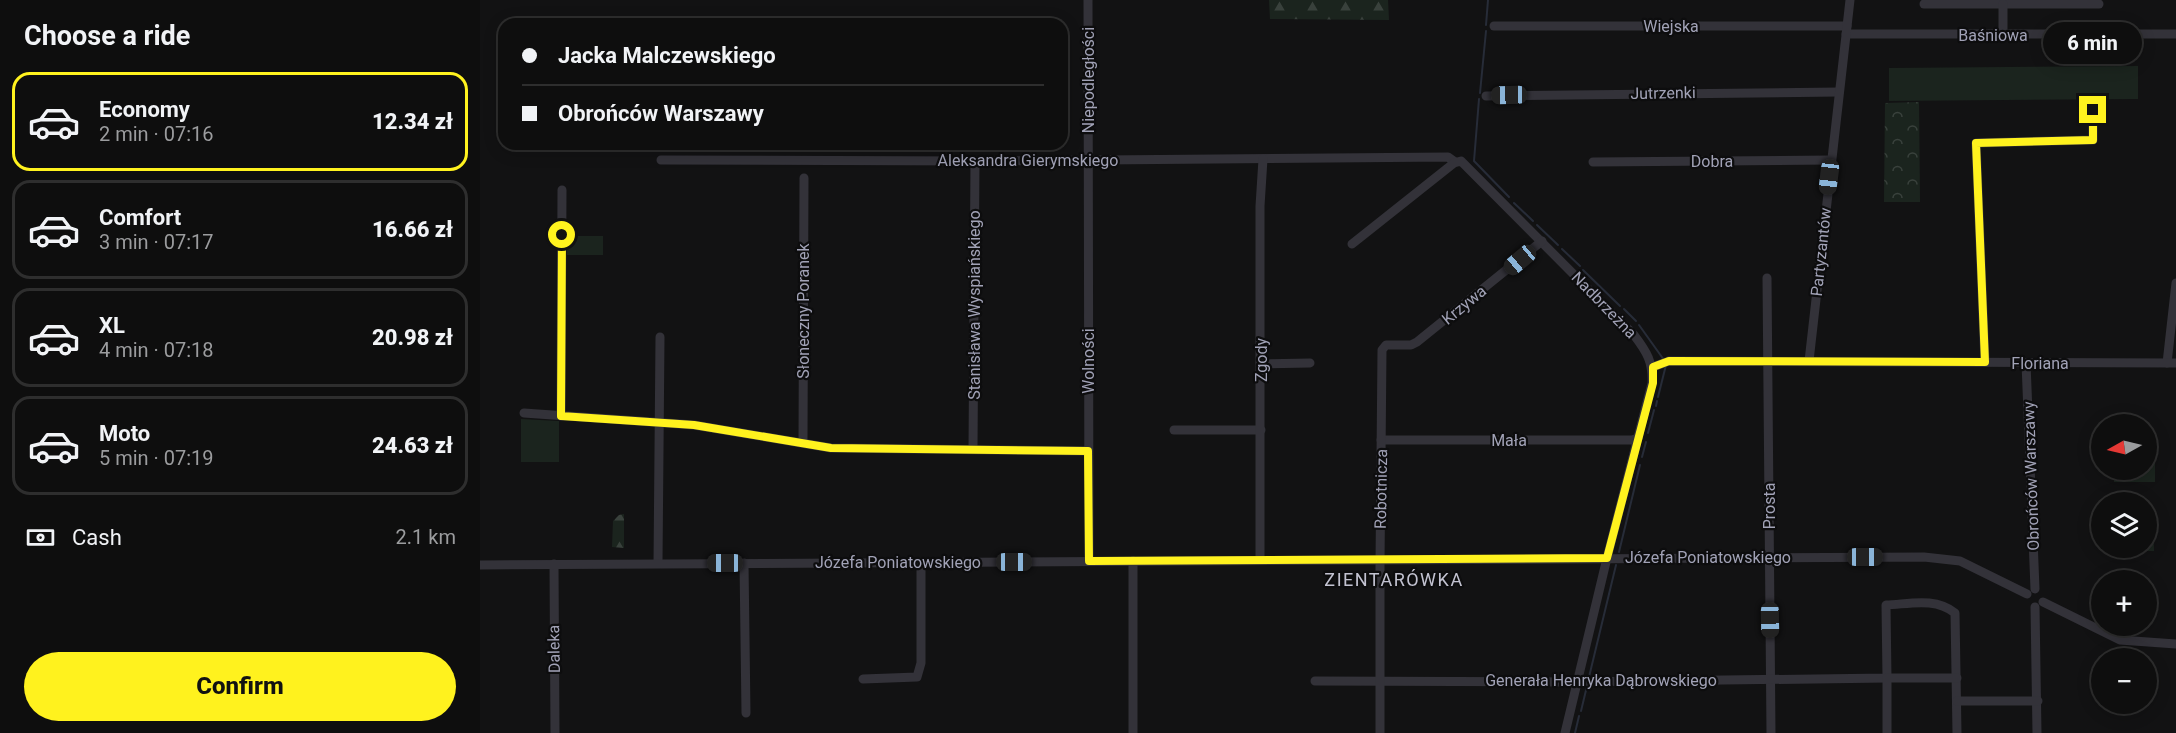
<!DOCTYPE html>
<html lang="en">
<head>
<meta charset="utf-8">
<style>
  :root { --surface:#0e0e0e; --page:#171717; --text:#f1f3f6; --muted:#9b9c9e; --line:#2e2e2e; --accent:#fff21e }
  body { margin:0; font-family:Roboto,sans-serif; background:var(--page); color:var(--text); height:100vh; display:flex; flex-direction:column; font-size:22px; white-space:nowrap }
  * { box-sizing:border-box; margin:0 }
  p { font-size:20px; color:var(--muted) }
  .icon { flex:none; width:33px; height:33px; fill:none; stroke:currentColor; stroke-width:2; stroke-linecap:round; stroke-linejoin:round }
  .map { position:relative; flex:1; overflow:hidden }
  .sheet { display:flex; flex-direction:column; background:var(--surface); width:480px }
  .sheet>* { flex:none }
  .banner { position:absolute; left:18px; top:18px; width:570px; height:132px; border-radius:18px; box-shadow:0 3px 15px #0003,0 0 0 2px var(--line); display:grid; align-content:center; height:132px; padding:0 24px; background:var(--surface) }
  .needle { width:39px; rotate:262deg }
  .buttons { position:absolute; left:1611px; top:414px; display:grid; gap:12px }
  .buttons a { display:grid; place-items:center; width:66px; height:66px; border-radius:50%; background:var(--surface); box-shadow:0 3px 15px #0003,0 0 0 2px var(--line); font-size:30px }
  .end { position:absolute; width:27px; height:27px; margin:-14px; border:8px solid #fff21e; background:#111; box-shadow:0 0 0 3px #111 }
  .from { border-radius:50% }
  .bubble { position:absolute; height:42px; border-radius:21px; background:var(--surface); box-shadow:0 3px 15px #0003,0 0 0 2px var(--line); font-size:20px; font-weight:800; line-height:42px; text-align:center }
  .car { position:absolute; width:18px; height:36px; margin:-18px -9px; border-radius:8px; box-shadow:0 0 4px 2px #0007; background:linear-gradient(#222 24%,#8ab4d8 0 40%,#222 0 76%,#8ab4d8 0 86%,#222 0) }
  .banner b { display:flex; align-items:center; gap:21px; height:57px; font-size:22px }
  .banner b+b { border-top:2px solid var(--line) }
  .banner i { width:15px; height:15px; background:var(--text) }
  ul { padding:0; list-style:none }
  li { display:flex; align-items:center; gap:18px; height:99px; margin:0 12px 9px; padding:0 12px; border:3px solid var(--line); border-radius:18px }
  li div { flex:1 }
  li b { display:block; font-size:22px }
  li em { font-style:normal; font-weight:800 }
  li.active { border-color:var(--accent) }
  li>.icon { width:54px; height:54px; stroke-width:1.5 }
  h2 { padding:0 24px; font-size:27px; line-height:72px }
  .pay { display:flex; align-items:center; gap:15px; height:66px; padding:0 24px; font-size:22px }
  .pay p { margin-inline-start:auto }
  .action { display:flex; gap:12px; margin-top:auto; padding:12px 24px }
  .action a { flex:1; height:69px; border-radius:36px; background:var(--accent); color:#111; font-size:24px; font-weight:800; line-height:69px; text-align:center }
  main { display:flex; flex:1; min-height:0 }
  .map>svg:first-child { display:block }
</style>
</head>
<body>
<main>
<section class="sheet">
<h2>Choose a ride</h2>
<ul>
<li class="active"><svg class="icon" aria-label="car" viewBox="0 0 24 24"><path d="M5 17H2v-5l4-1 3-4h7l3 4 3 1v5h-3M9 17h6M6 11h13"/><circle cx="7" cy="17" r="2"/><circle cx="17" cy="17" r="2"/></svg><div><b>Economy</b><p>2 min · 07:16</p></div><em>12.34 zł</em></li>
<li><svg class="icon" aria-label="car" viewBox="0 0 24 24"><path d="M5 17H2v-5l4-1 3-4h7l3 4 3 1v5h-3M9 17h6M6 11h13"/><circle cx="7" cy="17" r="2"/><circle cx="17" cy="17" r="2"/></svg><div><b>Comfort</b><p>3 min · 07:17</p></div><em>16.66 zł</em></li>
<li><svg class="icon" aria-label="car" viewBox="0 0 24 24"><path d="M5 17H2v-5l4-1 3-4h7l3 4 3 1v5h-3M9 17h6M6 11h13"/><circle cx="7" cy="17" r="2"/><circle cx="17" cy="17" r="2"/></svg><div><b>XL</b><p>4 min · 07:18</p></div><em>20.98 zł</em></li>
<li><svg class="icon" aria-label="car" viewBox="0 0 24 24"><path d="M5 17H2v-5l4-1 3-4h7l3 4 3 1v5h-3M9 17h6M6 11h13"/><circle cx="7" cy="17" r="2"/><circle cx="17" cy="17" r="2"/></svg><div><b>Moto</b><p>5 min · 07:19</p></div><em>24.63 zł</em></li>
</ul>
<div class="pay"><svg class="icon" aria-label="cash" viewBox="0 0 24 24"><path d="M3 7h18v10H3z"/><circle cx="12" cy="12" r="2"/></svg>Cash<p>2.1 km</p></div>
<div class="action"><a>Confirm</a></div>
</section>
<div class="map">
<svg width="1696" height="733" viewBox="0 0 1696 733">
  <defs>
    <pattern id="forest-firs" width="22" height="20" patternUnits="userSpaceOnUse" patternTransform="scale(1.5)"><rect width="22" height="20" fill="#1b241e"/><path d="M5 1l3.5 6h-7zM16 11l3.5 6h-7z" fill="#39413c"/></pattern>
    <pattern id="park-crowns" width="20" height="18" patternUnits="userSpaceOnUse" patternTransform="scale(1.5)"><rect width="20" height="18" fill="#1b241e"/><path d="M2 6a3 3 0 1 1 6 0M12 15a3 3 0 1 1 6 0" fill="none" stroke="#39413c"/></pattern>
  </defs>
  <rect width="100%" height="100%" fill="#121213"/>
  <g fill="#1b241e">
    <polygon points="1658,66 1658,99 1409,101 1409,68"/>
    <rect x="87" y="236" width="36" height="19"/>
    <polygon points="41,419 79,421 79,462 41,462"/>
    <polygon points="1667,458 1675,458 1675,482 1634,482 1634,470 1666,470"/>
  </g>
  <g fill="url(#forest-firs)">
    <polygon points="789,0 908,0 909,20 790,19"/>
    <polygon points="144,514 144,548 132,547 133,521 139,515"/>
  </g>
  <g fill="url(#park-crowns)">
    <polygon points="1439,102 1440,202 1404,202 1405,103"/>
    <polygon points="1667,510 1673,510 1674,551 1645,551 1645,548 1666,548"/>
  </g>
  <g fill="none" stroke-linecap="round" stroke-linejoin="round">
    <g stroke="#272c38" stroke-width="2">
      <polyline points="1006,25 1008,0"/>
      <polyline points="1000,93 1006,31"/>
      <polyline points="999,99 994,161 1029,197"/>
      <polyline points="1034,203 1053,221"/>
      <polyline points="1057,225 1078,245"/>
      <polyline points="1082,249 1100,266"/>
      <polyline points="1103,270 1140,306"/>
      <polyline points="1144,309 1156,321"/>
      <polyline points="1159,325 1184,360"/>
      <polyline points="1178,397 1186,365"/>
      <polyline points="1176,406 1177,401"/>
      <polyline points="1168,433 1174,410"/>
      <polyline points="1162,457 1166,442"/>
      <polyline points="1139,552 1160,465"/>
      <polyline points="1109,677 1136,565"/>
      <polyline points="1101,711 1107,686"/>
      <polyline points="1095,733 1099,716"/>
    </g>
    <g stroke="#333239" stroke-width="9">
      <polyline points="608,0 609,561"/>
      <polyline points="1444,4 1619,4"/>
      <polyline points="1523,4 1523,36"/>
      <polyline points="1014,26 1367,26"/>
      <polyline points="1366,34 1696,34"/>
      <polyline points="1006,96 1359,92"/>
      <polyline points="181,160 495,161 968,157 975,162"/>
      <polyline points="1113,162 1351,160"/>
      <path d="M872,244L974,163L981,161L1154,335C1167,352 1173,362 1172,383L1127,558L1085,733"/>
      <polyline points="1287,278 1291,733"/>
      <polyline points="1329,361 1370,0"/>
      <polyline points="1505,362 1496,143 1613,140 1613,110 1623,104"/>
      <polyline points="1546,363 1555,589"/>
      <polyline points="1687,363 1696,283"/>
      <polyline points="781,364 830,363"/>
      <polyline points="1173,367 1189,361 1696,363"/>
      <polyline points="44,413 214,425 351,448 608,451"/>
      <polyline points="81,416 82,190"/>
      <polyline points="694,430 781,430"/>
      <polyline points="901,440 1152,440 1158,438"/>
      <polyline points="323,443 324,178"/>
      <polyline points="493,449 495,161"/>
      <polyline points="780,560 780,206 783,159"/>
      <polyline points="178,563 180,337"/>
      <polyline points="264,563 266,713"/>
      <polyline points="74,564 75,733"/>
      <polyline points="0,565 1444,557 1480,561 1547,594"/>
      <polyline points="1563,602 1640,640 1696,644"/>
      <polyline points="1555,607 1557,733"/>
      <polyline points="383,679 437,677 441,663 441,562"/>
      <path d="M835,681L1093,682L1407,678L1406,605C1430,604 1455,597 1475,613L1477,733"/>
      <polyline points="1477,701 1558,701"/>
      <polyline points="653,733 653,561"/>
      <polyline points="900,733 900,564 902,350 906,345 931,345 937,342 1062,241"/>
      <polyline points="1407,733 1407,678 1477,678"/>
    </g>
  </g>
  <g fill="none" stroke-linecap="round" stroke-linejoin="round">
    <polyline stroke="#fff21e" stroke-width="8" points="82,235 81,416 214,425 351,448 608,451 609,561 1127,558 1173,383 1173,367 1189,361 1505,362 1496,143 1613,140 1613,110"/>
  </g>
  <g text-anchor="middle" dominant-baseline="central" stroke-width="4.5" stroke-linejoin="round" paint-order="stroke">
    <g font-size="16" fill="#a1a2b6" stroke="#0d0d0e">
      <text x="1191" y="26">Wiejska</text>
      <text x="1513" y="35">Baśniowa</text>
      <text transform="translate(608 80) rotate(-90)">Niepodległości</text>
      <text transform="translate(1183 93) rotate(-1)">Jutrzenki</text>
      <text x="548" y="160">Aleksandra Gierymskiego</text>
      <text x="1232" y="161">Dobra</text>
      <text transform="translate(1341 252) rotate(-84)">Partyzantów</text>
      <text transform="translate(494 305) rotate(-90)">Stanisława Wyspiańskiego</text>
      <text transform="translate(984 305) rotate(-39)">Krzywa</text>
      <text transform="translate(1124 305) rotate(46)">Nadbrzeżna</text>
      <text transform="translate(323 311) rotate(-90)">Słoneczny Poranek</text>
      <text transform="translate(781 360) rotate(-90)">Zgody</text>
      <text transform="translate(608 361) rotate(-90)">Wolności</text>
      <text x="1560" y="363">Floriana</text>
      <text x="1029" y="440">Mała</text>
      <text transform="translate(1551 476) rotate(-92)">Obrońców Warszawy</text>
      <text transform="translate(901 489) rotate(-89)">Robotnicza</text>
      <text transform="translate(1289 506) rotate(-90)">Prosta</text>
      <text x="1228" y="557">Józefa Poniatowskiego</text>
      <text x="418" y="562">Józefa Poniatowskiego</text>
      <text transform="translate(74 649) rotate(-91)">Daleka</text>
      <text x="1121" y="680">Generała Henryka Dąbrowskiego</text>
    </g>
    <g font-size="18" letter-spacing="1.5" fill="#c3c3d1" stroke="#0d0d0e">
      <text x="914" y="579">ZIENTARÓWKA</text>
    </g>
  </g>
</svg>
<div class="buttons">
<a><svg class="needle" viewBox="-14 -14 28 28"><path d="M0-13l5 13h-10z" fill="#e53935"/><path d="M0 13l5-13h-10z" fill="#9b9c9e"/></svg></a>
<a><svg class="icon" aria-label="layers" viewBox="0 0 24 24"><path d="M12 4l9 5-9 5-9-5zM3 14l9 5 9-5"/></svg></a>
<a>+</a>
<a>−</a>
</div>
<i class="end from" style="left:82px;top:235px"></i>
<i class="end" style="left:1613px;top:110px"></i>
<div class="bubble" style="left:1563px;top:22px;width:99px">6 min</div>
<i class="car" style="left:1029px;top:95px;rotate:269deg"></i>
<i class="car" style="left:1349px;top:177px;rotate:187deg"></i>
<i class="car" style="left:1040px;top:260px;rotate:230deg"></i>
<i class="car" style="left:1385px;top:557px;rotate:90deg"></i>
<i class="car" style="left:534px;top:562px;rotate:90deg"></i>
<i class="car" style="left:245px;top:563px;rotate:270deg"></i>
<i class="car" style="left:1290px;top:620px;rotate:179deg"></i>
<div class="banner">
<b><i class="from"></i>Jacka Malczewskiego</b>
<b><i></i>Obrońców Warszawy</b>
</div>
</div>
</main>
</body>
</html>
